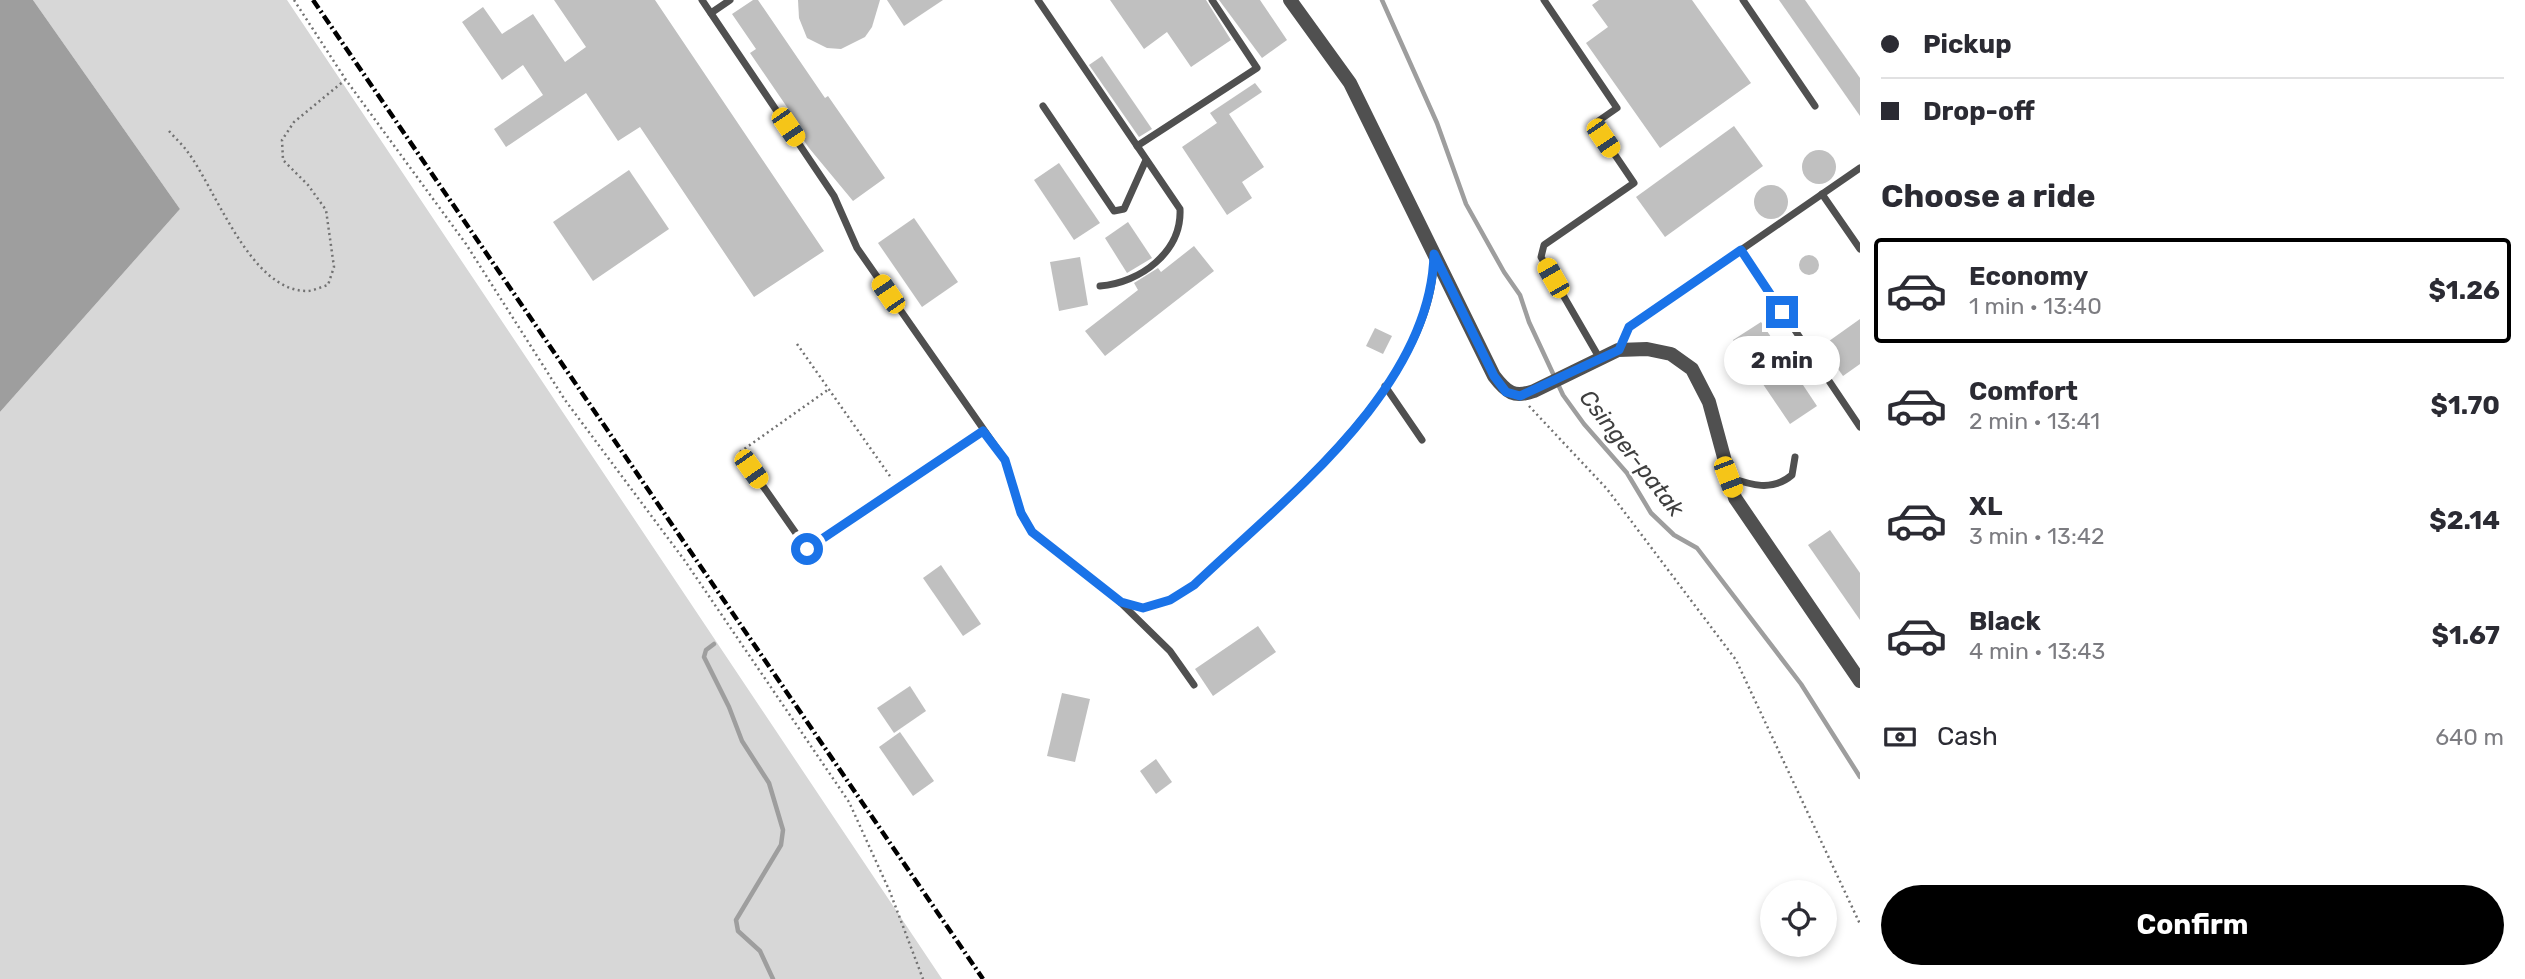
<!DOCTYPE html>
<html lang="en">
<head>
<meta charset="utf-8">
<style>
  :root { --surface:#fff; --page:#f2f2f3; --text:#2b2b33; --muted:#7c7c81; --line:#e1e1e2; --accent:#000 }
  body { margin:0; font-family:Rubik,sans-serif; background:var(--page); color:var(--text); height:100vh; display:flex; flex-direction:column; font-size:26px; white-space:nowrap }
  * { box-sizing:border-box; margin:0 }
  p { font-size:23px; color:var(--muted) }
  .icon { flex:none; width:38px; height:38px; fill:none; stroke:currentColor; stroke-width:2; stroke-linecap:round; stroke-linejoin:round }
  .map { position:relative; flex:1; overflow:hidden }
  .sheet { display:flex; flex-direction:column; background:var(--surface); width:665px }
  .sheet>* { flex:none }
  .guide { display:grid; align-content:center; height:154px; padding:0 21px; background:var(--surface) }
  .buttons { position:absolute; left:1760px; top:880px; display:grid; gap:14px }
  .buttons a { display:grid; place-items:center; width:77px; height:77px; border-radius:50%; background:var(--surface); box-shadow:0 4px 10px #0003; font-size:35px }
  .end { position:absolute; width:32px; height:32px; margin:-16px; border:9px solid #1a73e8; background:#fff; box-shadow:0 0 0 4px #fff }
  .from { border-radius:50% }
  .bubble { position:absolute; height:49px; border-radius:24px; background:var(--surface); box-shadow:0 4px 10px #0003; font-size:23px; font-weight:700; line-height:49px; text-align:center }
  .car { position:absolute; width:21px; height:42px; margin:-21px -10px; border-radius:9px; box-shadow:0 0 5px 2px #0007; background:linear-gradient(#f5c518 24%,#345 0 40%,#f5c518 0 76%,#345 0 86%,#f5c518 0) }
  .guide b { display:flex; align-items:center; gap:24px; height:66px; font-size:26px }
  .guide b+b { border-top:2px solid var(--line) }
  .guide i { width:18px; height:18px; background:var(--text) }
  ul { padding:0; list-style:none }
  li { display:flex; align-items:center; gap:21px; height:105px; margin:0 14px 10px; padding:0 7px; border:4px solid transparent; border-radius:7px }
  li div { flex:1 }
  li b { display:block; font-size:26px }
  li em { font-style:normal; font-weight:700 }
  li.selected { border-color:var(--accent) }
  li>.icon { width:63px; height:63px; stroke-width:1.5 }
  h2 { padding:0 21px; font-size:32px; line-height:84px }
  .pay { display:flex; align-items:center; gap:18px; height:77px; padding:0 21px; font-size:26px }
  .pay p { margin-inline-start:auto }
  .button { display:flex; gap:14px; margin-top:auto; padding:14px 21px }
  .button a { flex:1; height:80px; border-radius:42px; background:var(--accent); color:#fff; font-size:28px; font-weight:700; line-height:80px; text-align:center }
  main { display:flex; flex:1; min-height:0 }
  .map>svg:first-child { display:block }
</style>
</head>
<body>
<main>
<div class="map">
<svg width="1860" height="979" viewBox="0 0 1860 979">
  <rect width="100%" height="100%" fill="#fff"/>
  <polygon fill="#d7d7d7" points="33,0 287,0 942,979 0,979 0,412 180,209"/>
  <polygon fill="#9e9e9e" points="0,0 33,0 180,209 0,412"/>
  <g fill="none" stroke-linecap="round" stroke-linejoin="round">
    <g stroke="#9e9e9e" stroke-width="4.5">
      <polyline points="1382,0 1437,123 1466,204 1504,272 1520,295 1529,322 1563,395 1584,424 1627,473 1651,513 1674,535 1697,548 1801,684 1860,777"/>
      <polyline points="714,644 706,650 704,657 729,707 742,741 769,783 783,830 781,845 736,920 738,931 760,951 773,979"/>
    </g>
  </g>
  <g fill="#c0c0c0">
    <polygon points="554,0 655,0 824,251 754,297 640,127 618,141 586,93 506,147 494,129 543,95 523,65 502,80 462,22 483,7 502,34 533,14 565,62 586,47"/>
    <polygon points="753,0 758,0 825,98 828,96 885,178 853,201 809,148 798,132 802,129 750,53 756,49 732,14"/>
    <polygon points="798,0 880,0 872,27 865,37 841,49 827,48 807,38 799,18"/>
    <polygon points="887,0 943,0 904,26"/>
    <polygon points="1110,0 1206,0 1231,40 1191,67 1167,32 1144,49"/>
    <polygon points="1219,0 1260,0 1287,40 1262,58"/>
    <polygon points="1599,0 1692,0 1751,83 1660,148 1586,43 1608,27 1592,5"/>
    <polygon points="1779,0 1805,0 1860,78 1860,116"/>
    <polygon points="1102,56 1152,129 1139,137 1089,65"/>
    <polygon points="1255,83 1262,92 1229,114 1264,167 1242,182 1252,198 1227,215 1182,147 1217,123 1210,113"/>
    <polygon points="1734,126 1763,166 1665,237 1636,197"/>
    <circle cx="1819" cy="167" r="17"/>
    <polygon points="1059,163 1100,223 1074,240 1034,180"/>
    <polygon points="629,170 669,229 593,281 553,222"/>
    <circle cx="1771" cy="202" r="17"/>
    <polygon points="914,218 958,282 922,307 878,243"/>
    <polygon points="1128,222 1152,258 1127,273 1105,238"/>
    <polygon points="1194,246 1214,271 1105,356 1085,331 1138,290 1134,283 1158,268 1161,272"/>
    <circle cx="1809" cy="265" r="10"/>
    <polygon points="1080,257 1088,305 1059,311 1050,262"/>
    <polygon points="1860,319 1860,364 1843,376 1822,346"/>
    <polygon points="1761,322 1817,406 1790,424 1733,340"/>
    <polygon points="1375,328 1392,336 1383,354 1366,346"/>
    <polygon points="1830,530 1860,573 1860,620 1808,545"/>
    <polygon points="941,565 981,624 963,636 923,578"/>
    <polygon points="1258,626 1276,652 1213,696 1195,669"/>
    <polygon points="910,686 926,711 894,733 877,708"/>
    <polygon points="1062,693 1090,699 1075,762 1047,756"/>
    <polygon points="900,732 934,781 913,796 879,747"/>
    <polygon points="1156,759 1172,782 1156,794 1140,771"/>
  </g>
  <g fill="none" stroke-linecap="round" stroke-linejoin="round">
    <g stroke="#727272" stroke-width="2.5" stroke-dasharray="2 3.5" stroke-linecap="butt">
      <polyline points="294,0 346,80 466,244 565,400 685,561 849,802 890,892 923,979"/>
      <path d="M169,131C175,138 182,144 187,151C216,189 250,291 307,291C313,291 321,287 328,285L334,267L326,210L308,185L283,160L282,140L294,122L345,80"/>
      <polyline points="797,344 892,479"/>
      <polyline points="1529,406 1607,489 1736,660 1860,924"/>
      <polyline points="740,452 829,389"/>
    </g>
    <g stroke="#505050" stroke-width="7">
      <path d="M702,0L834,196L857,248L1005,460L1021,514L1032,532L1121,602L1143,608L1170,600L1194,585C1277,506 1431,385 1434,262"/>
      <path d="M1038,0L1180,209C1182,252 1140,283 1100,286"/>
      <polyline points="1544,0 1617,108 1594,124 1634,183 1544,245 1541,257 1600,359"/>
      <polyline points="1743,0 1815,106"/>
      <polyline points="711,13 730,0"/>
      <polyline points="1043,106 1114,211 1124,209 1146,160"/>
      <polyline points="1137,146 1257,68 1212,0"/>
      <polyline points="1822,194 1860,249"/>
      <polyline points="1741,250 1860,427"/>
      <polyline points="1619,350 1629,327 1860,168"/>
      <polyline points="1385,386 1422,440"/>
      <polyline points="751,469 807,549 983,431"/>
      <path d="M1728,477C1751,485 1772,492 1792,475L1795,457"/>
      <polyline points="1121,603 1170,651 1194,685"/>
    </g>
    <path stroke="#505050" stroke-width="14" d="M1290,0L1350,83L1494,376C1507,393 1514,398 1534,391L1618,350L1647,349L1671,354L1692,369L1709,402L1735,498L1860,681"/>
    <polyline stroke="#000" stroke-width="4.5" stroke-dasharray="10 3.5 2 3.5" stroke-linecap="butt" points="313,0 983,979"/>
  </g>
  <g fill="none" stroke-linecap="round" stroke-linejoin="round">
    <path stroke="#1a73e8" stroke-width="9" d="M807,549L983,431L1005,460L1021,513L1032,532L1121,602L1143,608L1170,600L1194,585C1284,499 1431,389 1434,254L1494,376L1506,392L1520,396L1619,350L1629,327L1741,250L1782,312"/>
  </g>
  <g text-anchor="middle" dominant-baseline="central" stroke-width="5" stroke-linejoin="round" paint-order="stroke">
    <g font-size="23" font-style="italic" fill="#3f3f3f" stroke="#fff">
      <text transform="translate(1632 453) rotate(52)">Csinger-patak</text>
    </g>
  </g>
</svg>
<div class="buttons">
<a><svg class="icon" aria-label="locate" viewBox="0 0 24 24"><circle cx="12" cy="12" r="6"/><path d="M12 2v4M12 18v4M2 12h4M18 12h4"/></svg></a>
</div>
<i class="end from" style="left:807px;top:549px"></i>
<i class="end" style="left:1782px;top:312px"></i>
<div class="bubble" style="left:1724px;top:336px;width:116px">2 min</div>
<i class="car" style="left:788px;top:127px;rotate:146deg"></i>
<i class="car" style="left:1603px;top:138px;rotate:146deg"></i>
<i class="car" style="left:1553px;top:278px;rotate:330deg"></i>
<i class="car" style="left:888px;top:294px;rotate:326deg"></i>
<i class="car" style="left:751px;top:469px;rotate:145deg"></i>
<i class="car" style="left:1728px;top:477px;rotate:159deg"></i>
</div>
<section class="sheet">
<div class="guide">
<b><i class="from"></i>Pickup</b>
<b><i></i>Drop-off</b>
</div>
<h2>Choose a ride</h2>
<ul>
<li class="selected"><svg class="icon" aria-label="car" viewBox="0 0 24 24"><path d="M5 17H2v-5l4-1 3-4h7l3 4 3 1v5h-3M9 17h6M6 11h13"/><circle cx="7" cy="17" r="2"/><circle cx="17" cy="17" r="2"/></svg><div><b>Economy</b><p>1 min · 13:40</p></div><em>$1.26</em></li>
<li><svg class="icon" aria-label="car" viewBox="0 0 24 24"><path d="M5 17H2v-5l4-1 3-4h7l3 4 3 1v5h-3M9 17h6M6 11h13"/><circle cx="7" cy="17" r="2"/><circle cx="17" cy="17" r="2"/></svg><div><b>Comfort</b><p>2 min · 13:41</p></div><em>$1.70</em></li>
<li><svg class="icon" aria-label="car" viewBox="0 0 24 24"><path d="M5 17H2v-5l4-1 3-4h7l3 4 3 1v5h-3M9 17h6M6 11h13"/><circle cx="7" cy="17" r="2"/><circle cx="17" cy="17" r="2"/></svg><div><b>XL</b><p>3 min · 13:42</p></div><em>$2.14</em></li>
<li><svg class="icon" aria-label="car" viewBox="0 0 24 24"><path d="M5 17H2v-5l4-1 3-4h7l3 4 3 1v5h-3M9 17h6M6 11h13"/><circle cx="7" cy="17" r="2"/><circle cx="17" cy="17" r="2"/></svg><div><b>Black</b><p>4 min · 13:43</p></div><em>$1.67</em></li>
</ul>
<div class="pay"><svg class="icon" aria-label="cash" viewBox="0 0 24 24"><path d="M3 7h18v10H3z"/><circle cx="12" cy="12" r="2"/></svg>Cash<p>640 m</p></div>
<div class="button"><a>Confirm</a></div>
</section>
</main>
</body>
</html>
